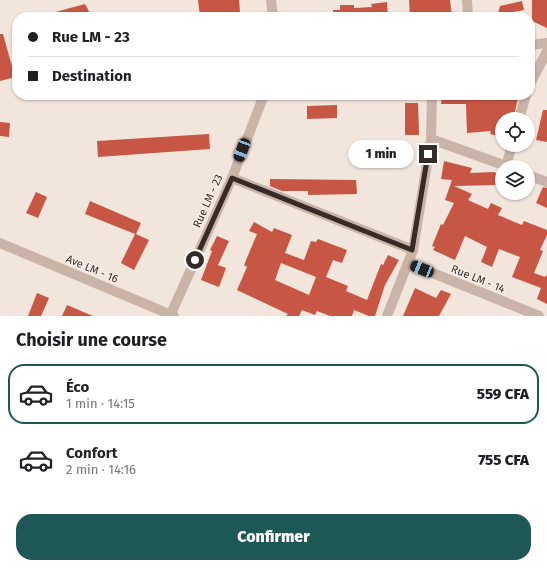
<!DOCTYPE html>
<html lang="fr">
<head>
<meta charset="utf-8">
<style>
  :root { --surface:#fff; --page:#f6f6f6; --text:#202124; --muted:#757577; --line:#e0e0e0; --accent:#1d5856 }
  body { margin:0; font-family:"Fira Sans",sans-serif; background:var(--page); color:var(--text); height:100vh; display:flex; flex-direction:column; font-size:15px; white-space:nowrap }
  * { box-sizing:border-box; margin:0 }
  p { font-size:13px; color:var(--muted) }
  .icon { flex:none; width:22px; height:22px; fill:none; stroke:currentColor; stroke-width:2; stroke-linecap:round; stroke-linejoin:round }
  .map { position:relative; height:316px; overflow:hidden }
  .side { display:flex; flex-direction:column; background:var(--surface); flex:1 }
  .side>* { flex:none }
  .hud { position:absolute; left:12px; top:12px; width:523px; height:88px; border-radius:16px; box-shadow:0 1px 3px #0004; display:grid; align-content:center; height:88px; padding:0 16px; background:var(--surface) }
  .controls { position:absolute; left:495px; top:112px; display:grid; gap:8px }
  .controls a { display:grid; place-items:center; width:40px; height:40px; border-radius:50%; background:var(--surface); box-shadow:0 1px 3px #0004; font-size:20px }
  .end { position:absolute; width:18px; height:18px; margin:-9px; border:5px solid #362b27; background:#fff; box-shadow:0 0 0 2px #fff }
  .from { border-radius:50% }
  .bubble { position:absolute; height:28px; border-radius:14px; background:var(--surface); box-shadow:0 1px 3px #0004; font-size:13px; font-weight:800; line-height:28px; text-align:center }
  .car { position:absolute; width:12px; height:24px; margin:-12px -6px; border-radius:5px; box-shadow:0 0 3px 1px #0007; background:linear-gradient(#222 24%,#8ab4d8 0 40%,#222 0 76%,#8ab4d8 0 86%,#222 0) }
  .hud b { display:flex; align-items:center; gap:14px; height:38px; font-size:15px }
  .hud b+b { border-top:1px solid var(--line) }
  .hud i { width:10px; height:10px; background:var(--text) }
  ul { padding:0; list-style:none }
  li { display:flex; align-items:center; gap:12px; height:60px; margin:0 8px 6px; padding:0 8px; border:2px solid transparent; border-radius:16px }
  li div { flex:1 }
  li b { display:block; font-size:15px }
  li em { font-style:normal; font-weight:800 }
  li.on { border-color:var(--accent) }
  li>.icon { width:36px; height:36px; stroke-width:1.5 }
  h2 { padding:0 16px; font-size:18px; line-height:48px }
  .action { display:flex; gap:8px; margin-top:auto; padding:8px 16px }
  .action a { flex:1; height:46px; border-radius:16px; background:var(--accent); color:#fff; font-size:16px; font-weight:800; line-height:46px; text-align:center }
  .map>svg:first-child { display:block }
</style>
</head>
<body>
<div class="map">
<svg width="547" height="316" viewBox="0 0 547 316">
  <rect width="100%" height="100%" fill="#f2e5db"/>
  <g fill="#c75644" fill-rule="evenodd">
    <polygon points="198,0 239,0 240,12 200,16"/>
    <polygon points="409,0 450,0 452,17 410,17"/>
    <polygon points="532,0 547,0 547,28 532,21"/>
    <polygon points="522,1 524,10 508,13 507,17 497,17 500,6"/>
    <polygon points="387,2 388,17 334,17 333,10 340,10 340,5 354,5 354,8 372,7 371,4"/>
    <polygon points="85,4 92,17 48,17 48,14"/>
    <polygon points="0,34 3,34 15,77 0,81"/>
    <polygon points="442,95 469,96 519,95 513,119 502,119 502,137 490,134 491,131 467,133 466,104 441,104"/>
    <polygon points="405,103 418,103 419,135 405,135"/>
    <polygon points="337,105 337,118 307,119 307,106"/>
    <polygon points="543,110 547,110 547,142 536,140"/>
    <polygon points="0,122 10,123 9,137 0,136"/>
    <polygon points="209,134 210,149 98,157 97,141"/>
    <polygon points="444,161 472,168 470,173 494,172 502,176 499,185 454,186 472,194 468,200 488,209 491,203 502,208 498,215 522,225 524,221 547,230 547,235 540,250 543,251 534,273 545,277 547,275 547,304 537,299 541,288 512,277 520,257 499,249 492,267 481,262 487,247 465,236 455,260 433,250 435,247 432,246 441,224 443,225 454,203 445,200 452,180 441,179"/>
    <polygon points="270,179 356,180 357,194 308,195 308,191 282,191 270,186"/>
    <polygon points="543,187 547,188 547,208 536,203"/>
    <polygon points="36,192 47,197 38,218 26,213"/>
    <polygon points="90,201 141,223 136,234 149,240 134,270 121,263 135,234 85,214"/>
    <path d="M254,222L272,232L274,228L292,235L285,253L304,260L311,241L316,242L318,239L347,250L342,263L333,260L326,277L348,286L346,291L367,300L381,264L383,265L388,255L399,260L385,285L375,316H369L354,310L352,316H330L317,311L315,315L302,310L299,316H286L288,314L237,290L247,267L244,265L257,234L249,231ZM281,263L316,277L309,295L275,280Z"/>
    <polygon points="217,236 229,241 218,265 226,268 219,287 201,280 212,251 210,250"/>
    <polygon points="415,288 436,298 441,290 451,294 439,316 403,316"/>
    <polygon points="37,293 49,298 41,316 28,316"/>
    <polygon points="67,305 93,316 62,316"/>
  </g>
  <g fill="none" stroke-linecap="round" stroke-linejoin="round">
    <g stroke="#cab3a7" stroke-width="10">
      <polyline points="271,0 273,17"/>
      <polyline points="467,0 468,17"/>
      <polyline points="530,45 547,43"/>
      <polyline points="530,84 547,51"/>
      <polyline points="519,119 526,95"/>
      <polyline points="431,139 509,167"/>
      <polyline points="506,166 512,145"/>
      <polyline points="528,175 547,182"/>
      <polyline points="232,178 413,250"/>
      <polyline points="0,243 174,316"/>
      <polyline points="408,263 539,316"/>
      <polyline points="170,316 232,178 264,95"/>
      <polyline points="387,316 413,250 431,139 432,95"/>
    </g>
  </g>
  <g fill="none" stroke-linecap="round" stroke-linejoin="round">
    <polyline stroke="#362b27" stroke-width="5" points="195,260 232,178 412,250 428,154"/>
  </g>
  <g text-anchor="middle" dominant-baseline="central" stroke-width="3" stroke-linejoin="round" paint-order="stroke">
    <g font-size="11" fill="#362b27" stroke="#faefe7">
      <text transform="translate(208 201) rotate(-66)">Rue LM - 23</text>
      <text transform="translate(92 269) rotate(23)">Ave LM - 16</text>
      <text transform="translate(478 279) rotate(22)">Rue LM - 14</text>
    </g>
  </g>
</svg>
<div class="controls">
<a><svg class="icon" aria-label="locate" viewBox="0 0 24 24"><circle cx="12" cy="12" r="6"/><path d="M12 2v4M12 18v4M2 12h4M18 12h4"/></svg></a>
<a><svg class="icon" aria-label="layers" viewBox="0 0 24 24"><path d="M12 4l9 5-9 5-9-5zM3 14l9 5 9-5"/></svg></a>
</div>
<i class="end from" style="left:195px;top:260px"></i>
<i class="end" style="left:428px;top:154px"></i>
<div class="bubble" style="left:348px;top:140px;width:66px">1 min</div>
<i class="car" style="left:242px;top:150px;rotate:201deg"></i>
<i class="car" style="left:422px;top:269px;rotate:292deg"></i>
<div class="hud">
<b><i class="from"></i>Rue LM - 23</b>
<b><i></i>Destination</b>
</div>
</div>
<section class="side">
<h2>Choisir une course</h2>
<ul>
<li class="on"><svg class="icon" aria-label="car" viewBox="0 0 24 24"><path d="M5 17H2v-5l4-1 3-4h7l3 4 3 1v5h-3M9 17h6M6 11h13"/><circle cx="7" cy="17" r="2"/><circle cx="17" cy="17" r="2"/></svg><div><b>Éco</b><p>1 min · 14:15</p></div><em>559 CFA</em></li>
<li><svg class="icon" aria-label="car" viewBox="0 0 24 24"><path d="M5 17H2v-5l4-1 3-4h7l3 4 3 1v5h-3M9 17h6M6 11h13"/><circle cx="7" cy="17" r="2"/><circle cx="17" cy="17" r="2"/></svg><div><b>Confort</b><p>2 min · 14:16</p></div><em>755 CFA</em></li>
</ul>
<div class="action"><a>Confirmer</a></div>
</section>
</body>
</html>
